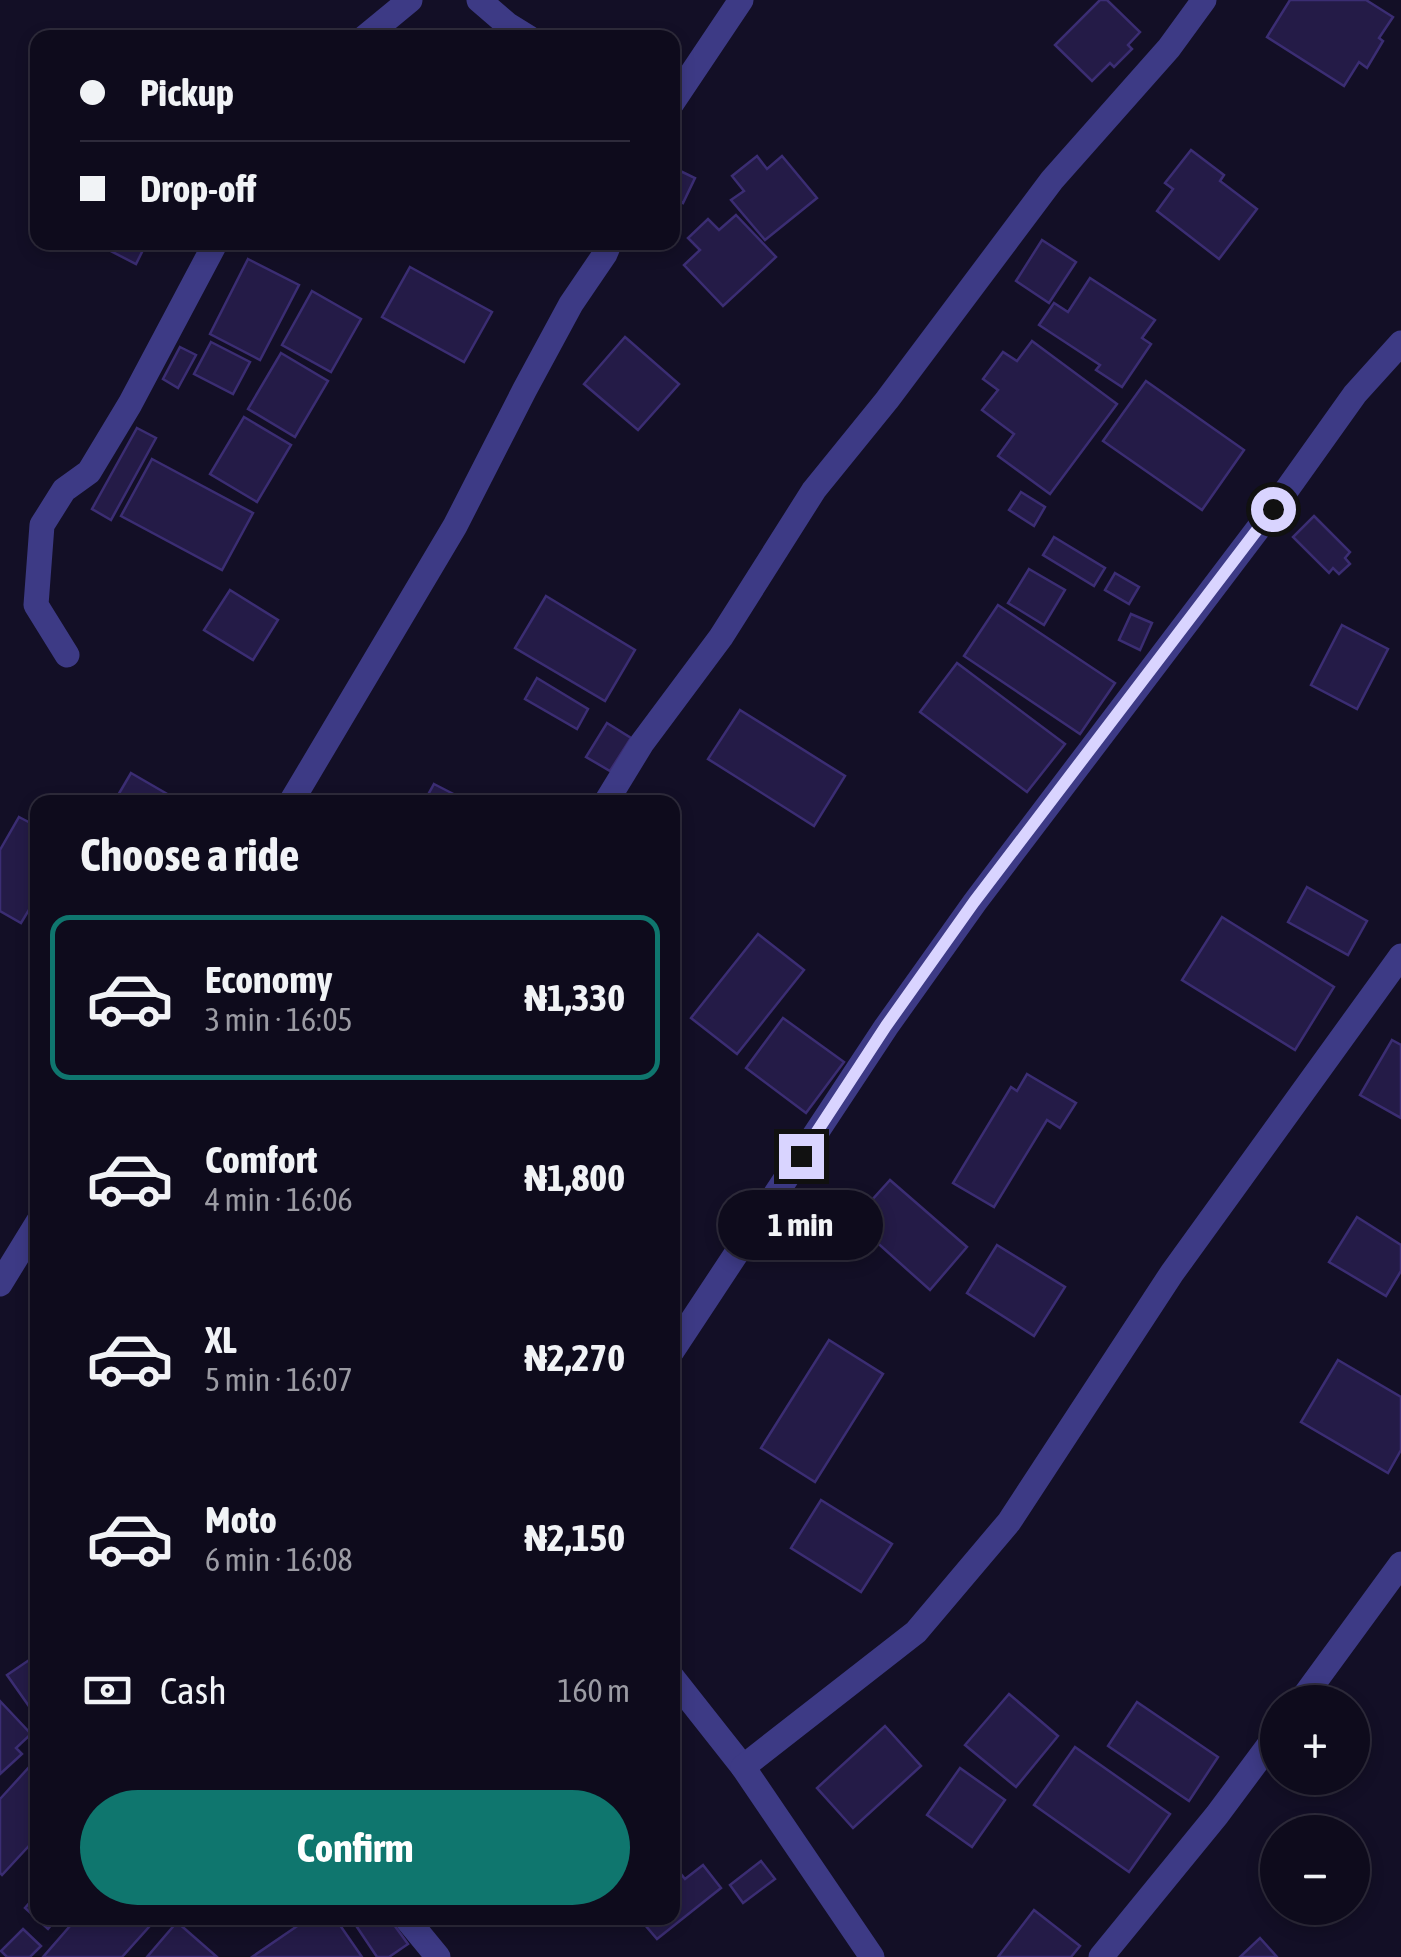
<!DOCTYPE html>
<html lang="en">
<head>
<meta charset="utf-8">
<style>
  :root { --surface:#0e0b1c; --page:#1c1929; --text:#f1f3f6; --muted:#9b9ba3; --line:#2e2b3b; --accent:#0f766e }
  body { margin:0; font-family:"Asap Condensed",sans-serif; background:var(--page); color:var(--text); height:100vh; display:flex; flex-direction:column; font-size:38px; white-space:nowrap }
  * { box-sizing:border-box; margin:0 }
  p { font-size:32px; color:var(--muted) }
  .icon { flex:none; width:55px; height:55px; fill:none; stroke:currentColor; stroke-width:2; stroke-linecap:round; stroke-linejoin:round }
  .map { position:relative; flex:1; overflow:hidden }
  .details { position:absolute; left:30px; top:795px; width:650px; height:1130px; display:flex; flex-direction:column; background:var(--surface); border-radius:20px; box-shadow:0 5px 15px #0003,0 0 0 2px var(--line) }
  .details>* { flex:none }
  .banner { position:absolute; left:30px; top:30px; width:650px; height:220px; border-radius:20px; box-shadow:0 5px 15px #0003,0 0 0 2px var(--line); display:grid; align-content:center; height:220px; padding:0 50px; background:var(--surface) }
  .controls { position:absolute; left:1260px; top:1685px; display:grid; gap:20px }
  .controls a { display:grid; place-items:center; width:110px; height:110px; border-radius:50%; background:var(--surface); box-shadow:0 5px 15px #0003,0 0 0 2px var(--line); font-size:50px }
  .end { position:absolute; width:45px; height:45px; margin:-22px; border:12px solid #d9d4ff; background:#111; box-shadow:0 0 0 5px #111 }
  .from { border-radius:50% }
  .bubble { position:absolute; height:70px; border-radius:35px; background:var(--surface); box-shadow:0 5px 15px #0003,0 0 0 2px var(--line); font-size:32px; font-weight:700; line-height:70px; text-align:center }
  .banner b { display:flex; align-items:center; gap:35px; height:95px; font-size:38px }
  .banner b+b { border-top:2px solid var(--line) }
  .banner i { width:25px; height:25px; background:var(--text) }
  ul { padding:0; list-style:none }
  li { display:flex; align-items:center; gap:30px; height:165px; margin:0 20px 15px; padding:0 30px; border:5px solid transparent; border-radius:20px }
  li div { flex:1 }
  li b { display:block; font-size:38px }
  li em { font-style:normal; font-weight:700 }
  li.on { border-color:var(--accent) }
  li>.icon { width:90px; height:90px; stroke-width:1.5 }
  h2 { padding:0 50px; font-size:45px; line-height:120px }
  .pay { display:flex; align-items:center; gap:25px; height:110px; padding:0 50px; font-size:38px }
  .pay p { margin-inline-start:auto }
  .action { display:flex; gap:20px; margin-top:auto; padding:20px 50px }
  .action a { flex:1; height:115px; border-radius:60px; background:var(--accent); color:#fff; font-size:40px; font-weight:700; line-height:115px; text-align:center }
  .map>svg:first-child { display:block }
</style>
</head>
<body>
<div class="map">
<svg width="1401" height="1957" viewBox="0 0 1401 1957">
  <rect width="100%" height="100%" fill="#130f26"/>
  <g fill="#241b47" stroke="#3b2d73" stroke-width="2.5">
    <polygon points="1100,0 1107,0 1140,32 1128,45 1132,49 1114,67 1110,63 1092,81 1055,45"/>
    <polygon points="1290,0 1366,0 1393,17 1379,38 1383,41 1367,68 1359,62 1344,86 1267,37"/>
    <polygon points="1191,150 1224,175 1220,181 1257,209 1219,259 1157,211 1173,189 1165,183"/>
    <polygon points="757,156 767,169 782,156 817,198 765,240 731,200 744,191 732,176"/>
    <polygon points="672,167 695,178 683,203 672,198"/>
    <polygon points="736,215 776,257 723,306 684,265 700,250 688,238 708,219 719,230"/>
    <polygon points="1042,240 1076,262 1049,303 1016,281"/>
    <polygon points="93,242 147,242 136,264"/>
    <polygon points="248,259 299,285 260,360 210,334"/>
    <polygon points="410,267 492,312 464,362 382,317"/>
    <polygon points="1090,278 1155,320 1142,338 1151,344 1122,387 1096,370 1100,365 1039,325 1054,303 1068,312"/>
    <polygon points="312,291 361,319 331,372 282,345"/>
    <polygon points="625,337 679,384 638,430 584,384"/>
    <polygon points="1032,341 1117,404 1050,494 998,456 1014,434 982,410 998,390 983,379 1003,352 1017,361"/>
    <polygon points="211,342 250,362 233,394 194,374"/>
    <polygon points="180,347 196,355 178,388 163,379"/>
    <polygon points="281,353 328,381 295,437 248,409"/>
    <polygon points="1146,381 1244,450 1202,510 1103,441"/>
    <polygon points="244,417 291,445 257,502 210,474"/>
    <polygon points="137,428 156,438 111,520 92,509"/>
    <polygon points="152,459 253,513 222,570 121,516"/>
    <polygon points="1021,492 1045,507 1034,526 1009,510"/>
    <polygon points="1314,516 1350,552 1345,558 1350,564 1339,574 1333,568 1329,573 1293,537"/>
    <polygon points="1054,537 1105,568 1094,586 1043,555"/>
    <polygon points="1029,569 1065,590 1044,625 1008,603"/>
    <polygon points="1115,573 1139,587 1129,604 1105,590"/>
    <polygon points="230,590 278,620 253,660 204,630"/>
    <polygon points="546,596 635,650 605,701 515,648"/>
    <polygon points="998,605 1115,683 1080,734 964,656"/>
    <polygon points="1131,614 1152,623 1140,650 1119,640"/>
    <polygon points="1342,625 1388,649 1357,709 1311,685"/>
    <polygon points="957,663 1065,744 1027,792 920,712"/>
    <polygon points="537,678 588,709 577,729 525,699"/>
    <polygon points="740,710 845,776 814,826 708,759"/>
    <polygon points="607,723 631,738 610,771 586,757"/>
    <polygon points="131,773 181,802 114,802"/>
    <polygon points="434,784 469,802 424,802"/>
    <polygon points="19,817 38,827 38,895 21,923 0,911 0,850"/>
    <polygon points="1307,887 1367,921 1348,955 1288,922"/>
    <polygon points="1222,917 1334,987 1295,1050 1182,980"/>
    <polygon points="758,934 804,970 737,1054 691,1018"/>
    <polygon points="783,1018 844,1062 806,1113 746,1068"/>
    <polygon points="1392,1040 1401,1045 1401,1118 1360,1095"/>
    <polygon points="1027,1074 1076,1103 1060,1128 1047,1120 994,1207 953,1183 1011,1087 1017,1091"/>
    <polygon points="890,1180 967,1247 930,1290 853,1221"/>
    <polygon points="1357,1217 1401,1245 1401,1271 1386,1296 1329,1262"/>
    <polygon points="997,1245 1065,1287 1034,1336 967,1293"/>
    <polygon points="829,1340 883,1374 815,1482 761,1448"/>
    <polygon points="1338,1360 1401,1397 1401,1450 1388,1473 1301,1422"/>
    <polygon points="821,1500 892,1544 861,1592 791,1548"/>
    <polygon points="38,1654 38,1719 7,1675"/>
    <polygon points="1009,1694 1058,1736 1016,1787 965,1745"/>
    <polygon points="0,1701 31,1734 16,1748 22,1754 0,1774"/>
    <polygon points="1137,1702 1218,1757 1189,1801 1108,1746"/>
    <polygon points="885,1726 921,1766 853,1828 817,1788"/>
    <polygon points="1075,1747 1170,1814 1129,1872 1034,1805"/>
    <polygon points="31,1765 38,1771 38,1836 2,1875 0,1873 0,1799"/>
    <polygon points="960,1768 1005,1800 972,1847 927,1815"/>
    <polygon points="761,1861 775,1879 743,1903 730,1885"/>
    <polygon points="672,1863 685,1879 703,1865 721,1888 657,1939 639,1918 672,1918"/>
    <polygon points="38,1893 38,1918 57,1918 48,1929 25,1908"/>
    <polygon points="1034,1910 1080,1946 1071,1957 998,1957"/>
    <polygon points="77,1918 157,1918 122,1957 43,1957"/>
    <polygon points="309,1918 335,1918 362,1957 252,1957"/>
    <polygon points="371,1918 389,1918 408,1944 389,1957 377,1957 357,1927"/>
    <polygon points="177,1922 217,1957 147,1957"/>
    <polygon points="23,1929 41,1946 30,1957 7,1957 1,1951"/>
    <polygon points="1260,1938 1277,1957 1240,1957"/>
  </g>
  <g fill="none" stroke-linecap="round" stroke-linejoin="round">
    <g stroke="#3d3a85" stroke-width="25">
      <polyline points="479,0 508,25 529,38"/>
      <polyline points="364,38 410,0"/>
      <polyline points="672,103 741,0"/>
      <polyline points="67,655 36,605 42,525 64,490 89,472 130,404 216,242"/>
      <polyline points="291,802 455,526 525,389 571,304 605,254 610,242"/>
      <polyline points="606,802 642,743 721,637 814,490 887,400 1052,180 1169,48 1204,0"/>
      <polyline points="0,1284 38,1222"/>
      <polyline points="672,1351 886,1027 975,902 1273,509 1355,394 1401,343"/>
      <polyline points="672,1677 743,1767"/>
      <polyline points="1300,1702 1401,1564"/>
      <polyline points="406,1918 438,1957"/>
      <polyline points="872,1957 743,1767 916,1632 1009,1522 1172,1273 1401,956"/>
      <polyline points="1101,1957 1217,1815 1278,1733"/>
    </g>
  </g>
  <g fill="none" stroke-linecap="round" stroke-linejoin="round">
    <polyline stroke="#d9d4ff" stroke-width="12" points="801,1156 886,1026 974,902 1273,509"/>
  </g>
</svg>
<div class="controls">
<a>+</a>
<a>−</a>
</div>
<i class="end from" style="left:1273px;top:509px"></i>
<i class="end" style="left:801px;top:1156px"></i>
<div class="bubble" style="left:718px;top:1190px;width:165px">1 min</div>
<div class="banner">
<b><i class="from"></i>Pickup</b>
<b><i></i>Drop-off</b>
</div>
<section class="details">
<h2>Choose a ride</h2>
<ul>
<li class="on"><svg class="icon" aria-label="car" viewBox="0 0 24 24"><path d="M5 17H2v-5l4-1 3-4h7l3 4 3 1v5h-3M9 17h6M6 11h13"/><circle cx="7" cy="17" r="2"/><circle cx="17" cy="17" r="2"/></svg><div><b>Economy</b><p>3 min · 16:05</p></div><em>₦1,330</em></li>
<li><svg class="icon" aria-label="car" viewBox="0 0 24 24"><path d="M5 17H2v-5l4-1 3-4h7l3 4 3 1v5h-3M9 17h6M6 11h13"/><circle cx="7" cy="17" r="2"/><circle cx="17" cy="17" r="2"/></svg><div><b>Comfort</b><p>4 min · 16:06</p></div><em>₦1,800</em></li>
<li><svg class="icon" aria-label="car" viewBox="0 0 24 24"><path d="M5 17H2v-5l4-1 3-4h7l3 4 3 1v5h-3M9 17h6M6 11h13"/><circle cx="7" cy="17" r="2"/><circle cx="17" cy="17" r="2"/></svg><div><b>XL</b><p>5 min · 16:07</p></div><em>₦2,270</em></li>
<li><svg class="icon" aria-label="car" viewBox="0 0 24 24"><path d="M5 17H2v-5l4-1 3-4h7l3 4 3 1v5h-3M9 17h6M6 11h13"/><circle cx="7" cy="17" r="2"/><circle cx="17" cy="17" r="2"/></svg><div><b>Moto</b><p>6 min · 16:08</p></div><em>₦2,150</em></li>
</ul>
<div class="pay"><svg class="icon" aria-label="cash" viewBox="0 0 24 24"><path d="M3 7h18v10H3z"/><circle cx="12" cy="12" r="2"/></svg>Cash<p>160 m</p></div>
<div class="action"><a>Confirm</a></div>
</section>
</div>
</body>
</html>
